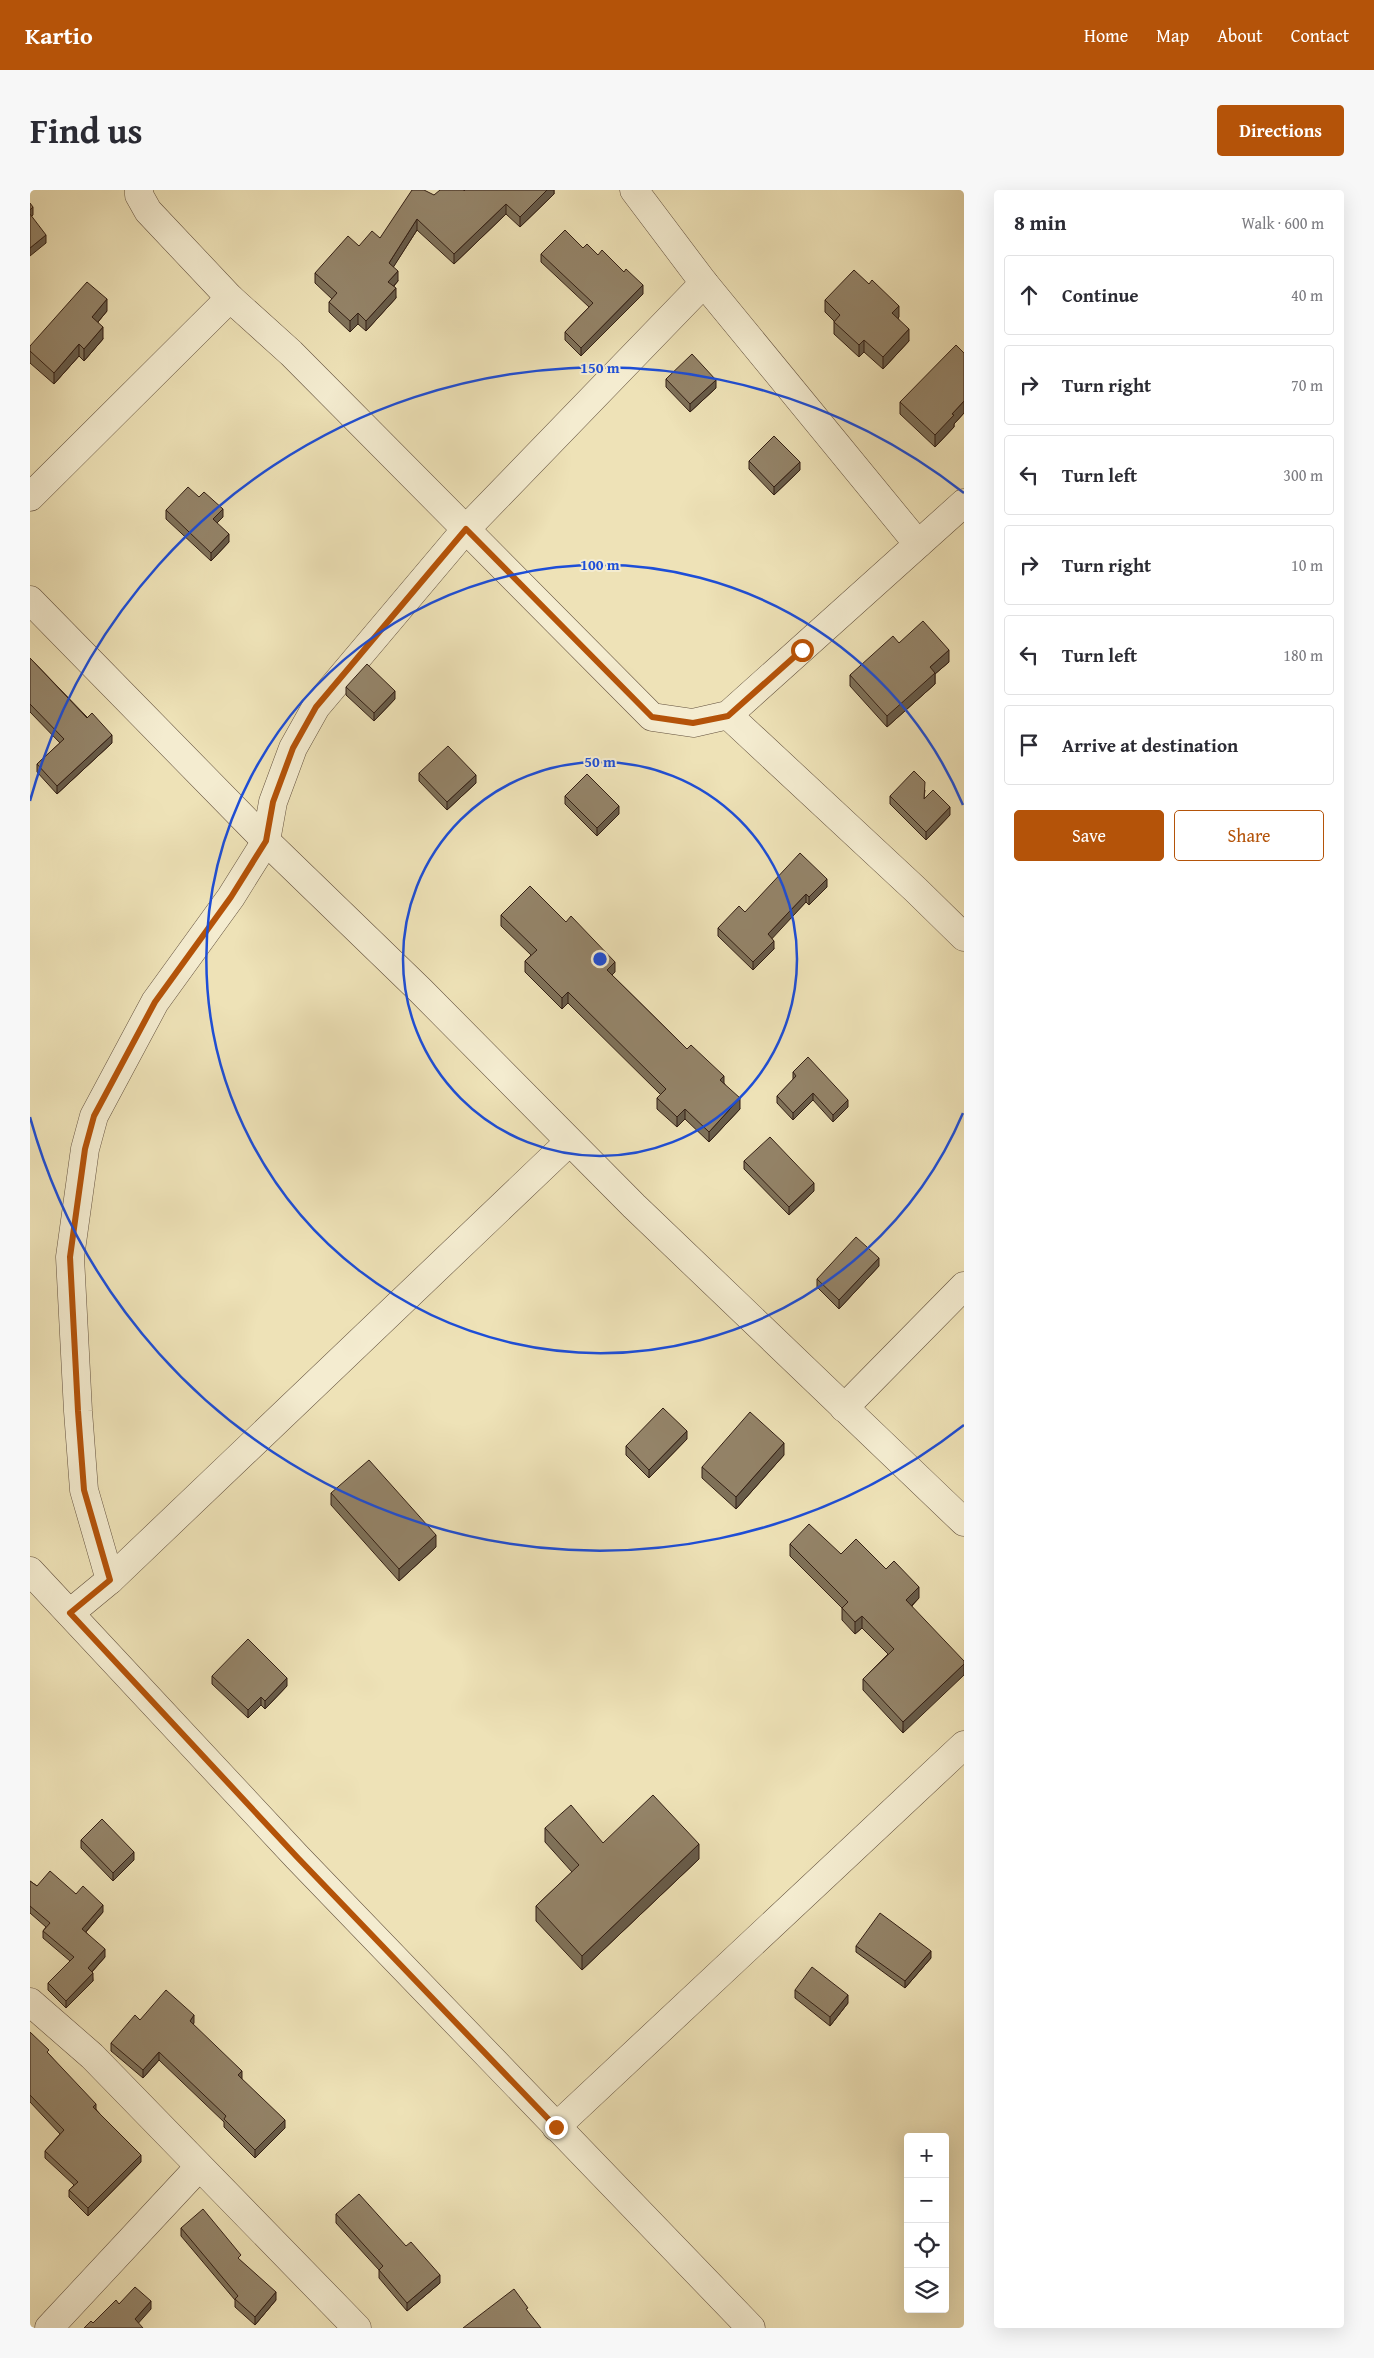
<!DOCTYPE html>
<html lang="en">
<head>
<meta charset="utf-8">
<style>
	body { margin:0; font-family:"Gentium Book Plus",serif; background:#f7f7f7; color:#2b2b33 }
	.controls { position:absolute; right:15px; bottom:15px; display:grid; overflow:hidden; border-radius:5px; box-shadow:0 5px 20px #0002 }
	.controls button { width:45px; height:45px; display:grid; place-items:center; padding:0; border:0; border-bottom:1px solid #e1e1e2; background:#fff; color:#2b2b33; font:25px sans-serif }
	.stop { position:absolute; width:15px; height:15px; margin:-11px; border:4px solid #b45309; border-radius:50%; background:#fff }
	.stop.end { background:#b45309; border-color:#fff; box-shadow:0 1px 5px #0008 }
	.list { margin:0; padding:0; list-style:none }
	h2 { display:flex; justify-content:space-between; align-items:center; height:65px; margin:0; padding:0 20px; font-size:21px }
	h2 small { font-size:16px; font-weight:400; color:#7c7c81 }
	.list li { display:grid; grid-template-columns:32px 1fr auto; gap:15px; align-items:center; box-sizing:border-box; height:80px; margin:0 10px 10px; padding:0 10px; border:1px solid #e1e1e2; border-radius:5px }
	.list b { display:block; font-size:19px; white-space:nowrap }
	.list em { font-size:16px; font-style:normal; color:#7c7c81 }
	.actions { display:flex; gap:10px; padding:15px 20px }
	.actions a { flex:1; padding:11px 0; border:1px solid #b45309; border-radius:5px; text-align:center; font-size:18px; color:#b45309 }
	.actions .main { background:#b45309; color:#fff }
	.icon { flex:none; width:28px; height:28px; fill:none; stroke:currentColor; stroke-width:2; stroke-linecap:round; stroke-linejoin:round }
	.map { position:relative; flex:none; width:934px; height:2138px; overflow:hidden; border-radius:5px }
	header { display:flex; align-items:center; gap:30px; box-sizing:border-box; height:70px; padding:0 25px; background:#b45309; color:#fff }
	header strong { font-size:24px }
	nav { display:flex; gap:28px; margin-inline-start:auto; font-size:18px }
	.intro { display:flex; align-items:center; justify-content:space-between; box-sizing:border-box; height:120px; padding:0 30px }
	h1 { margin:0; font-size:35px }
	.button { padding:12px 22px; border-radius:5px; background:#b45309; color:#fff; font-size:18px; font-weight:700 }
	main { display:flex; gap:30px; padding:0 30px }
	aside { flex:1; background:#fff; border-radius:5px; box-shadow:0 5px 20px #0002 }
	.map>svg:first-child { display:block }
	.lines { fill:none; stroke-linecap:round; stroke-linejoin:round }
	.street-casing { stroke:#62503d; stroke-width:29 }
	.street { stroke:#f4ecd0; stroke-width:28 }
	.wall { fill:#7f725a; stroke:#331f14 }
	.shaded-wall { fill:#685c4a; stroke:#331f14 }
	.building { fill:#948469; stroke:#331f14 }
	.route { stroke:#b45309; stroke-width:6 }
	.ring { fill:none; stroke:#1d4ed8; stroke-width:2.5 }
	.centre { fill:#1d4ed8; stroke:#f4ecd0; stroke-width:2.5 }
	.ring-label { font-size:15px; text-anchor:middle; font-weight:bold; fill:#1d4ed8; stroke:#f4ecd0; stroke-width:4; stroke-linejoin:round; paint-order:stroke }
</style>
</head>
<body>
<header>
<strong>Kartio</strong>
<nav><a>Home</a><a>Map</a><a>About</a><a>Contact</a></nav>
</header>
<div class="intro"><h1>Find us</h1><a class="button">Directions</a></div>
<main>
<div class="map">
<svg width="934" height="2138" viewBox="0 0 934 2138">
	<rect width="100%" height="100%" fill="#eee2b7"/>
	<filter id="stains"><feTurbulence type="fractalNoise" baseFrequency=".004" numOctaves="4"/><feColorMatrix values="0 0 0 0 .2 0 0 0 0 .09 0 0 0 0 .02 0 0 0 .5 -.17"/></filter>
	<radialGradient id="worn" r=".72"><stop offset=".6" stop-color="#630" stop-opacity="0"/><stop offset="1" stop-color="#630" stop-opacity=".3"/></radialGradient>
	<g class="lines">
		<defs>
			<g id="street">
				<path d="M109 0V5L118 21 200 108 261 163 622 527 663 533 698 525 934 313"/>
				<path d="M604 0 674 93 888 354"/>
				<path d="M0 307 200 108"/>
				<path d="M0 410 236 651 391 801 604 1016 934 1332"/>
				<path d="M698 525 886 700 934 747"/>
				<path d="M814 1218 934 1096"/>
				<path d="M0 1381 267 1667 721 2138"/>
				<path d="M80 1390 54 1300 48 1221 40 1067 55 959 64 926 125 812 201 707 236 651 243 612 263 558 286 517 436 339 674 93"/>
				<path d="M40 1423 80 1390 539 952"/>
				<path d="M0 1812 62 1866 327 2138"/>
				<path d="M526 1937 934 1555"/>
				<path d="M19 2138 169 1977"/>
			</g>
		</defs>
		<use href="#street" class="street-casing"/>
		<use href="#street" class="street"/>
	</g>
	<g class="wall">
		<path d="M524 0V4L490 37 476 24 424 74 387 40 363 77 368 91 364 96 366 108 336 141 328 134 320 142 299 122V112L302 109 285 93V83L329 56 350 48 404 5 434 1Z"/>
		<path d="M553 58 613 104 551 166 535 150V142L559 117 511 72V64Z"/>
		<path d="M795 110 869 127 868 128 879 151 853 179 834 162 829 167 804 144V131L795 122Z"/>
		<path d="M77 121 68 132 73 149 54 171 49 166 24 194 0 173V156Z"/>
		<path d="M934 163V223L924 234V237L905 257 870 224V212Z"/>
		<path d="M636 189 686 198 660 222 636 197Z"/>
		<path d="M719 271 770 280 744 305 719 279Z"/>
		<path d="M169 307 193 327 187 333 199 352 181 371 136 329V320Z"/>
		<path d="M869 453 919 472 905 484V494L857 537 820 496V485Z"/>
		<path d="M0 468 82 553 27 604 7 582V574L30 553 0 522Z"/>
		<path d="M316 497 365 509 344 531 316 505Z"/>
		<path d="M389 583 446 593 417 620 389 591Z"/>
		<path d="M895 600 894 608 920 625 896 650 860 614V606Z"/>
		<path d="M535 606 589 624 567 646 535 614Z"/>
		<path d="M797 697 779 715 776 712 741 748 744 759 723 780 688 746V738L715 722Z"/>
		<path d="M471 725 585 782 582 785 657 859 694 893 710 919 679 952 655 929 647 937 627 919V908L631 905 538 813 532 819 495 782V771L501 765 471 736Z"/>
		<path d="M763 882 818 917 803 932 783 910 763 930 747 913V906L763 890Z"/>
		<path d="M714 971 784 1001 759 1025 714 979Z"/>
		<path d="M849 1076 809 1119 787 1097V1089Z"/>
		<path d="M657 1249 619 1288 596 1265V1256Z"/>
		<path d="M754 1265 706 1319 672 1288V1277Z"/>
		<path d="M301 1303 406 1357 369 1391 301 1315Z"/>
		<path d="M760 1354 811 1364 856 1379 889 1408 882 1416 873 1543 833 1500V1489L858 1464 832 1438 825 1444 812 1430V1418L760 1366Z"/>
		<path d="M182 1486 257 1496 235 1519 231 1515 218 1528 182 1494Z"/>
		<path d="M515 1638 573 1653 669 1669 552 1780 506 1731V1716L542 1682 515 1652Z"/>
		<path d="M51 1650 104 1670 83 1691 51 1658Z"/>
		<path d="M0 1691 7 1696 46 1704 73 1722 56 1742 75 1767 62 1782 63 1791 36 1818 18 1800V1793L40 1771 13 1748V1741L16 1737 0 1723Z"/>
		<path d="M826 1756 901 1768 875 1798 826 1762Z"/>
		<path d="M765 1800 818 1813 800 1836 765 1808Z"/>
		<path d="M110 1830 164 1833 163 1834 255 1938 225 1968 194 1937V1932L129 1870 113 1888 81 1861V1853Z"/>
		<path d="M0 1842 111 1972 58 2026 39 2007V2000L44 1995 15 1968V1961L30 1944 0 1912Z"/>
		<path d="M306 2024 376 2056 410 2093 377 2121 349 2088V2080L306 2033Z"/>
		<path d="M151 2038 211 2071 246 2110 225 2135 205 2117V2110L151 2046Z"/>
	</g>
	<g class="shaded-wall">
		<path d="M517 0H524V4L490 37V27Z"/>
		<path d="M476 14V24L424 74V64Z"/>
		<path d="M3 17V25L0 28V20Z"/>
		<path d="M387 29V40L359 84V73Z"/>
		<path d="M16 45V53L0 66V58Z"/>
		<path d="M368 81V91L358 102V92Z"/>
		<path d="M613 95V104L551 166V158Z"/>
		<path d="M366 98V108L336 141V131Z"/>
		<path d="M77 109V121L62 139V127Z"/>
		<path d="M869 116V127L862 135V123Z"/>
		<path d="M328 123V134L320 142V131Z"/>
		<path d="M73 137V149L54 171V159Z"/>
		<path d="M879 139V151L853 179V167Z"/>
		<path d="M834 150V162L829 167V155Z"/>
		<path d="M49 154V166L24 194V183Z"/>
		<path d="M686 190V198L660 222V214Z"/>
		<path d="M934 211V223L924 234V237L905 257V245L922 224Z"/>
		<path d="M770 272V280L744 305V297Z"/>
		<path d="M193 319V327L183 337V329Z"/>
		<path d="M199 344V352L181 371V363Z"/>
		<path d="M919 460V472L905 484V494L857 537V526L900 477Z"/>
		<path d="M365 501V509L344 531V523Z"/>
		<path d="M82 545V553L27 604V596Z"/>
		<path d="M446 585V593L417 620V612Z"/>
		<path d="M589 616V624L567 646V638Z"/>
		<path d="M920 617V625L896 650V642Z"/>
		<path d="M797 689V697L779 715V707Z"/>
		<path d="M776 704V712L738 753V744Z"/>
		<path d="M744 751V759L723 780V772Z"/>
		<path d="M585 772V782L577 790V780Z"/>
		<path d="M538 802V813L532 819V808Z"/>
		<path d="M694 886V896L690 890Z"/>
		<path d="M783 903V910L763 930V923Z"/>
		<path d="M710 908V919L679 952V942Z"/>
		<path d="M818 910V917L803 932V925Z"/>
		<path d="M655 919V929L647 937V927Z"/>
		<path d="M784 993V1001L759 1025V1017Z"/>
		<path d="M849 1068V1076L809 1119V1110Z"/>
		<path d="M657 1241V1249L619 1288V1280Z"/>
		<path d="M754 1253V1265L706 1319V1307Z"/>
		<path d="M406 1345V1357L369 1391V1379Z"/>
		<path d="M889 1397V1408L876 1421V1410Z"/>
		<path d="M832 1426V1438L825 1444V1432Z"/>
		<path d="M934 1474V1485L873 1543V1532Z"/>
		<path d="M257 1488V1496L235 1519V1511Z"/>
		<path d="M231 1507V1515L218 1528V1520Z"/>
		<path d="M669 1654V1669L552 1780V1766Z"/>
		<path d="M104 1662V1670L83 1691V1683Z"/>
		<path d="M73 1715V1722L52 1746V1739Z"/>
		<path d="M75 1759V1767L58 1786V1778Z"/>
		<path d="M901 1761V1768L875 1798V1791Z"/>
		<path d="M63 1783V1791L36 1818V1811Z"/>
		<path d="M818 1805V1813L800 1836V1827Z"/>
		<path d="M164 1825V1833L160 1839V1831Z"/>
		<path d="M129 1862V1870L113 1888V1880Z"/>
		<path d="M212 1881V1889L208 1885Z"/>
		<path d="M66 1914V1921L63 1917Z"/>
		<path d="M255 1930V1938L225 1968V1960Z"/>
		<path d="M111 1965V1972L58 2026V2018Z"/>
		<path d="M410 2085V2093L377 2121V2113Z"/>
		<path d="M246 2102V2110L225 2135V2127Z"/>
		<path d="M121 2111V2119L105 2137V2129Z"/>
	</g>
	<g class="building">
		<path d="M382 0H394L404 5 410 0H434V1L435 0H517L490 27 476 14 424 64 387 29 359 73 368 81 358 92 366 98 336 131 328 123 320 131 299 112 307 103 285 83 318 46 329 56 342 41 350 48Z"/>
		<path d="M0 13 3 17 0 20Z"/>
		<path d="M0 24 16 45 0 58Z"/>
		<path d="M535 40 553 58 557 54 568 65 572 60 594 82 596 79 613 95 551 158 535 142 563 113 511 64Z"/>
		<path d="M824 80 839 94 842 90 869 116 862 123 879 139 853 167 834 150 829 155 804 132 810 125 795 110Z"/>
		<path d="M57 92 77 109 62 127 73 137 54 159 49 154 24 183 0 161V156Z"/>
		<path d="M926 155 934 163V211L922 224 924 225 905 245 870 212Z"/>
		<path d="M662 164 686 190 660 214 636 189Z"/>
		<path d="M744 246 770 272 744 297 719 271Z"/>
		<path d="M158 297 169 307 174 302 193 319 183 329 199 344 181 363 136 320Z"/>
		<path d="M893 431 919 460 900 477 905 483 857 526 820 485 863 446 869 453Z"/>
		<path d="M0 468 57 528 62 523 82 545 27 596 7 574 34 549 0 514Z"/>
		<path d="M337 474 365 501 344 523 316 497Z"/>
		<path d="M418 556 446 585 417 612 389 583Z"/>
		<path d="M884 581 895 592 894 609 903 600 920 617 896 642 860 606Z"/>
		<path d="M557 584 589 616 567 638 535 606Z"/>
		<path d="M770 663 797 689 779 707 776 704 738 744 744 751 723 772 688 738 709 716 715 722Z"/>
		<path d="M500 696 536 732 541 726 585 772 577 780 657 859 661 855 694 886 690 890 710 908 679 942 655 919 647 927 627 908 636 899 538 802 532 808 495 771 507 760 471 725Z"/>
		<path d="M778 867 818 910 803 925 783 903 763 923 747 906 766 886 763 882Z"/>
		<path d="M740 947 784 993 759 1017 714 971Z"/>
		<path d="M826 1047 849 1068 809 1110 787 1089Z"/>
		<path d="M633 1218 657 1241 619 1280 596 1256Z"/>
		<path d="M720 1222 754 1253 706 1307 672 1277Z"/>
		<path d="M339 1270 406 1345 369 1379 301 1303Z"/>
		<path d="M779 1334 811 1364 826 1349 856 1379 864 1371 889 1397 876 1410 934 1471V1474L873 1532 833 1489 864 1459 832 1426 825 1432 812 1418 818 1412 760 1354Z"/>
		<path d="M218 1449 257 1488 235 1511 231 1507 218 1520 182 1486Z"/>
		<path d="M623 1605 669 1654 552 1766 506 1716 549 1675 515 1638 541 1615 573 1653Z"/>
		<path d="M72 1629 104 1662 83 1683 51 1650Z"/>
		<path d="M20 1681 46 1704 53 1696 73 1715 52 1739 75 1759 58 1778 63 1783 36 1811 18 1793 44 1767 13 1741 20 1733 0 1716V1691L7 1696Z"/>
		<path d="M850 1723 901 1761 875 1791 826 1756Z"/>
		<path d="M782 1777 818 1805 800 1827 765 1800Z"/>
		<path d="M136 1800 164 1825 160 1831 212 1881 208 1885 255 1930 225 1960 194 1929 196 1926 129 1862 113 1880 81 1853 105 1825 110 1830Z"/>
		<path d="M0 1842 19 1860 17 1862 66 1914 63 1917 111 1965 58 2018 39 2000 48 1992 15 1961 34 1940 0 1905Z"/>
		<path d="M329 2004 376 2056 381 2052 410 2085 377 2113 349 2080 353 2076 306 2024Z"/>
		<path d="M173 2019 211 2065 208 2068 246 2102 225 2127 205 2109 208 2106 151 2038Z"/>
		<path d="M105 2097 121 2111 105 2129 113 2138H54L61 2131 63 2133 86 2110 89 2114Z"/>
		<path d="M484 2099 498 2118 496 2119 511 2138H433Z"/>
	</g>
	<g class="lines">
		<path class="route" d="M526 1937 267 1667 40 1423 80 1390 54 1300 48 1221 40 1067 55 959 64 926 125 812 201 707 236 651 243 612 263 558 286 517 436 339 622 527 663 533 698 526 772 460"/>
	</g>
	<g class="ring">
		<circle cx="570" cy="769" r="197"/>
		<path d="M933 923A394 394 0 1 1 933 615"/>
		<path d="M934 1235A591 591 0 0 1 0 927M0 611A591 591 0 0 1 934 303"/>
	</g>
	<circle cx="570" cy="769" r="8" class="centre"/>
	<g class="ring-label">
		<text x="570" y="183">150 m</text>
		<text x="570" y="380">100 m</text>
		<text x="570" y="577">50 m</text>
	</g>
	<rect width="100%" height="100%" filter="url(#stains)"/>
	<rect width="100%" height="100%" fill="url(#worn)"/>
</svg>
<div class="controls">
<button>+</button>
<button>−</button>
<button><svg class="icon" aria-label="locate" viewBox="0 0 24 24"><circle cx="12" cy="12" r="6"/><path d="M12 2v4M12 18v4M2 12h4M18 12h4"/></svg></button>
<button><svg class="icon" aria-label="layers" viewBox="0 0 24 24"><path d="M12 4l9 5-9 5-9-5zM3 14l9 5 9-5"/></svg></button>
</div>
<div class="stop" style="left:772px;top:460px"></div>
<div class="stop end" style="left:526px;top:1937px"></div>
</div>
<aside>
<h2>8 min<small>Walk · 600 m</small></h2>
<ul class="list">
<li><svg class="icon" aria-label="ahead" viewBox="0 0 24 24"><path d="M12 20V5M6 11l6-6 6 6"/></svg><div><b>Continue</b></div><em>40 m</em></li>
<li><svg class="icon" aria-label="right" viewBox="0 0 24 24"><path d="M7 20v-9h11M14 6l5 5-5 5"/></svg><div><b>Turn right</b></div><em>70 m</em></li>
<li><svg class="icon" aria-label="left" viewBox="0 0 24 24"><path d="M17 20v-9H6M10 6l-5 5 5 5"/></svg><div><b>Turn left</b></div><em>300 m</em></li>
<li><svg class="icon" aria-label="right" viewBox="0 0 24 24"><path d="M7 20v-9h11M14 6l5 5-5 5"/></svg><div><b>Turn right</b></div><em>10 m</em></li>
<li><svg class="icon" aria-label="left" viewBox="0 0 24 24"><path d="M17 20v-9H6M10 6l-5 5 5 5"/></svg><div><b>Turn left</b></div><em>180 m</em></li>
<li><svg class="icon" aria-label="arrive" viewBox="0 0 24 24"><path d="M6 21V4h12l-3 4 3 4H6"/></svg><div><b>Arrive at destination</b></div></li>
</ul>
<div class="actions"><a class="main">Save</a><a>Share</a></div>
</aside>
</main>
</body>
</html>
